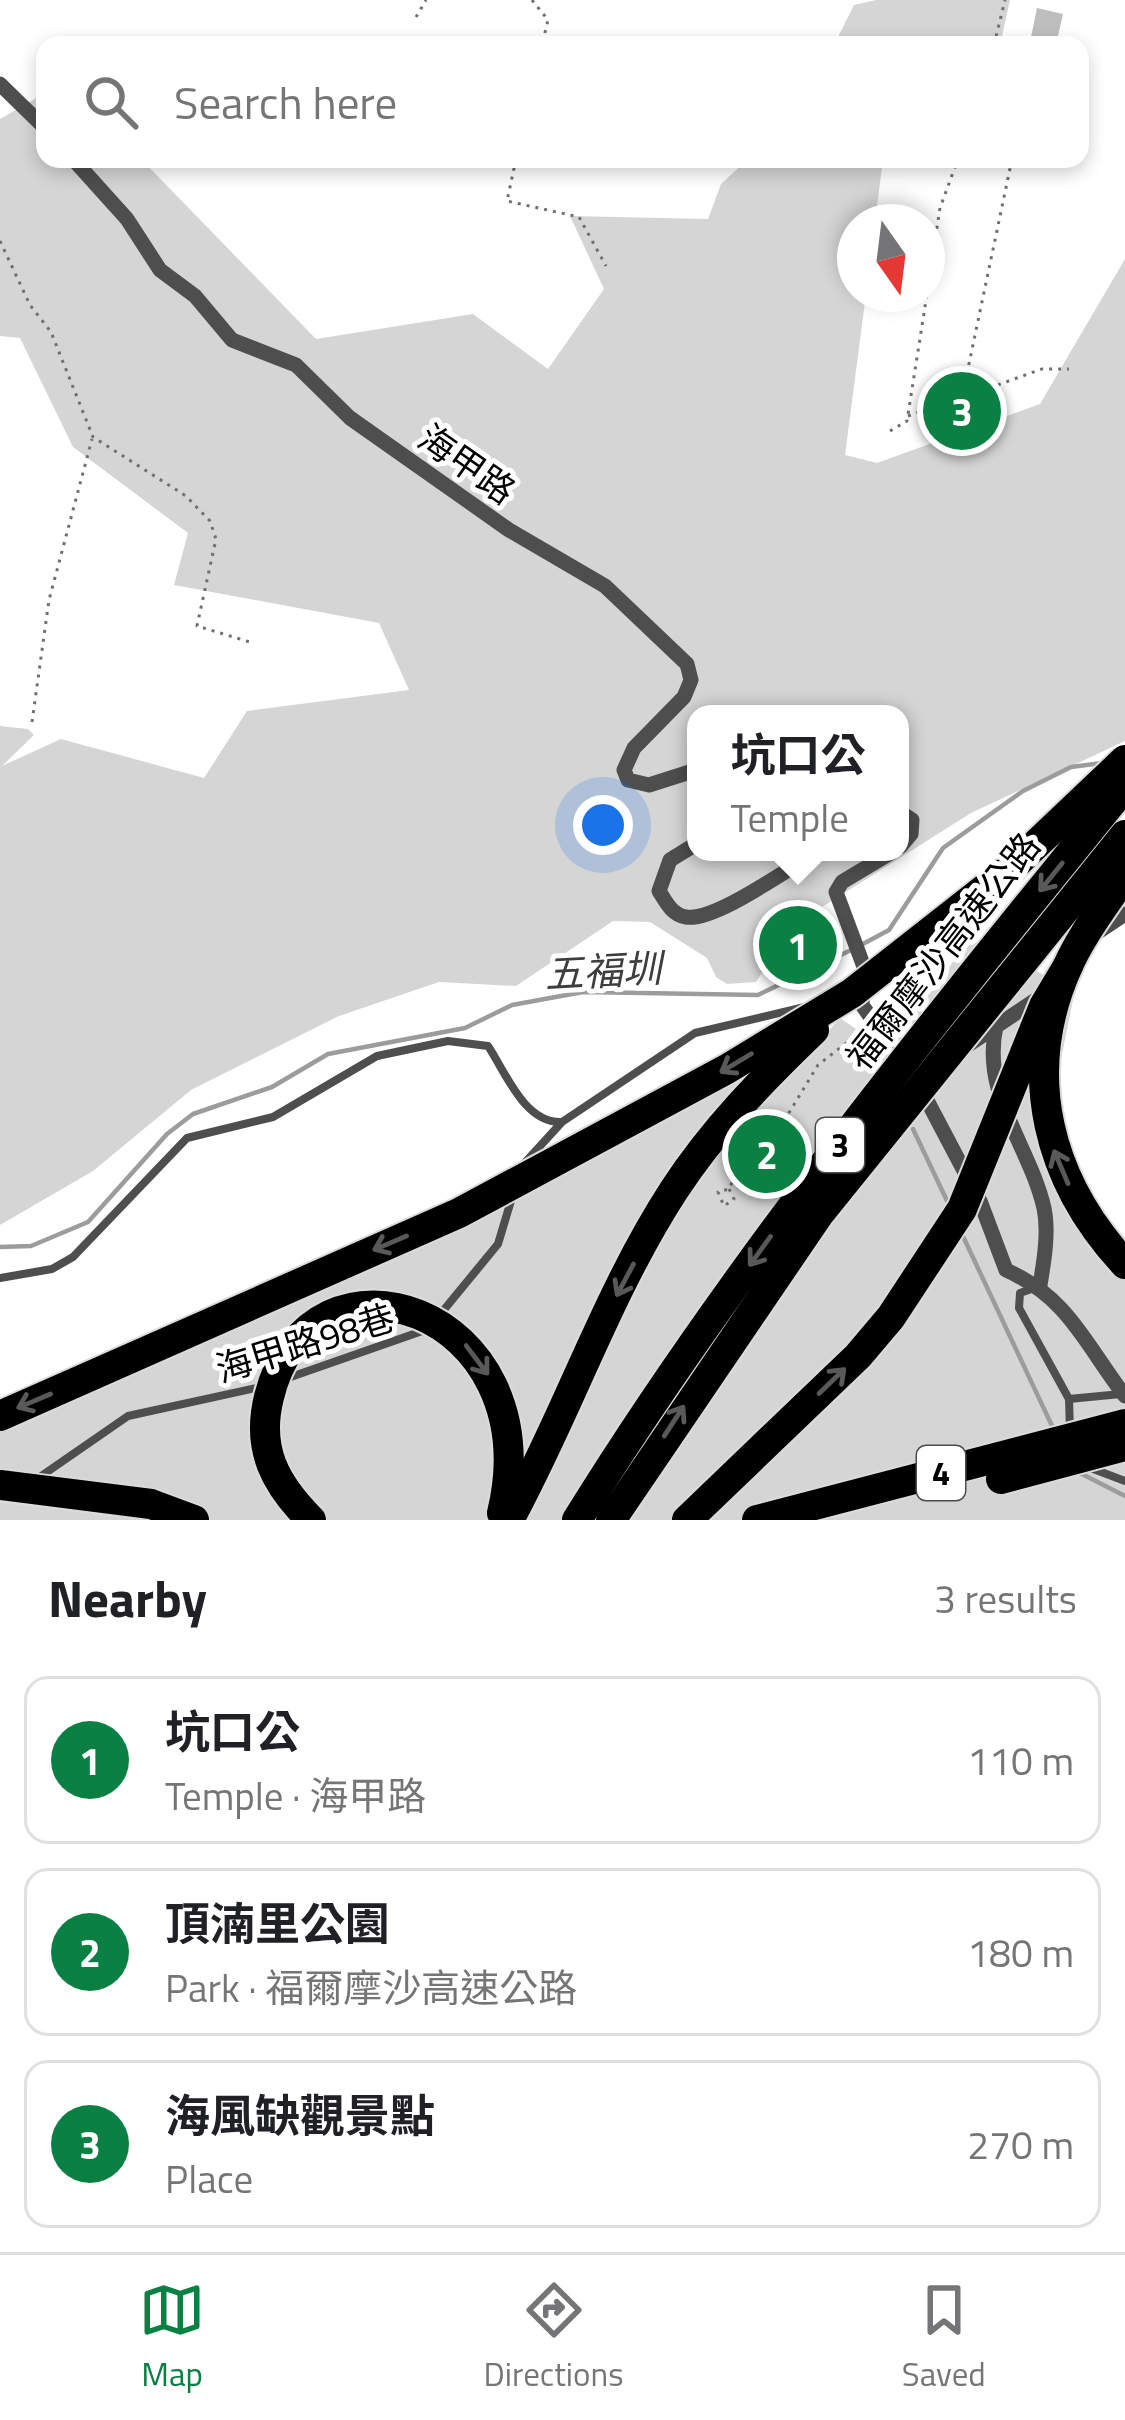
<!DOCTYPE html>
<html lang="en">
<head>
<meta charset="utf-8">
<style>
	body { margin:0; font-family:"Titillium Web","Noto Sans TC",sans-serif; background:#f6f6f6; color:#202124 }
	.compass { position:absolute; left:837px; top:204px; width:108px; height:108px; border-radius:50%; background:#fff; box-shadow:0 6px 18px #0003; rotate:166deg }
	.you { position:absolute; left:603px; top:825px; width:42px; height:42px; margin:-30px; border:9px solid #fff; border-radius:50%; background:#1a73e8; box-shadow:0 0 0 18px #1a73e833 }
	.badge { display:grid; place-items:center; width:78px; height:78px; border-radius:50%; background:#0b8043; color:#fff; font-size:39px; font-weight:700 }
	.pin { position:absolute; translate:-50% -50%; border:6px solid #fff; box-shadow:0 3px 12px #0006 }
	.popup { position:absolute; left:687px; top:705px; width:222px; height:156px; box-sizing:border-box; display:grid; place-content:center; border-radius:24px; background:#fff; filter:drop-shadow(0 3px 9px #0005); font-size:39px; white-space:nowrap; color:#757577 }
	.popup b { font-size:45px; color:#202124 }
	.popup::after { content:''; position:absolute; left:50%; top:100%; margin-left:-24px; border:24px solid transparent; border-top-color:#fff }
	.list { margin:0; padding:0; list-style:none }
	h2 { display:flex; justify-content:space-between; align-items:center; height:156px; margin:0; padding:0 48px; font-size:51px }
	h2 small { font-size:39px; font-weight:400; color:#757577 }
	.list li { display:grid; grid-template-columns:78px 1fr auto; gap:36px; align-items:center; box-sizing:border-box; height:168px; margin:0 24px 24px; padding:0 24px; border:3px solid #e0e0e0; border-radius:24px }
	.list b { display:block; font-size:45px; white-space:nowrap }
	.list p { margin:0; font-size:39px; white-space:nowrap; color:#757577 }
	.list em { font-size:39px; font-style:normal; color:#757577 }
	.icon { flex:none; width:66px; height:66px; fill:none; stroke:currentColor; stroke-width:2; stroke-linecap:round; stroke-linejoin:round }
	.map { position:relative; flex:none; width:1125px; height:1520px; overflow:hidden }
	.search { position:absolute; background:#fff; box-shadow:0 6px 18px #0003; left:36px; right:36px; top:36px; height:132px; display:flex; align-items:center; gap:30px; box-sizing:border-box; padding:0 42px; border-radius:24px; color:#757577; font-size:45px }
	.sheet { height:732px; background:#fff }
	nav { display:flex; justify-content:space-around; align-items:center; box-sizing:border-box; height:168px; border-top:3px solid #e0e0e0; background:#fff; font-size:33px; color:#757577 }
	nav a { display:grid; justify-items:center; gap:6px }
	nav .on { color:#0b8043 }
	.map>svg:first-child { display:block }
	.green { fill:#d5d5d5; fill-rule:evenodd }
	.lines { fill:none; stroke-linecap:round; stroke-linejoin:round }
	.stream { stroke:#9c9c9c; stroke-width:4.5 }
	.building { fill:#bebebe }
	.path { stroke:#707070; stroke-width:3; stroke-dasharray:3 6; stroke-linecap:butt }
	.lane { stroke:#4e4e4e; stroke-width:8 }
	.street { stroke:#4e4e4e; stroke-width:15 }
	.highway-bridge-casing { stroke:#dbdbdb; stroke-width:34; stroke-linecap:butt }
	.highway-bridge { stroke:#000; stroke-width:30 }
	.oneway { stroke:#595959 }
	.labels { text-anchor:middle; stroke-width:10; stroke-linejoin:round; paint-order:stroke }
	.shield { fill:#fff; stroke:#4c4c4c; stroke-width:3 }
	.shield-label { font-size:33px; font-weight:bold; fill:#000 }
	.street-label { font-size:36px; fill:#000; stroke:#fff }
	.water-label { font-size:39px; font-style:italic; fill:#3d3d3d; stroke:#fff }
</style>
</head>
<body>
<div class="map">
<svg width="1125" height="1520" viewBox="0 0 1125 1520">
	<rect width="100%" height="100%" fill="#fff"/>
	<g class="green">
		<path d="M876 0H1010L1000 45H834L854 5Z"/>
		<path d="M45 93V159H141L316 339 473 314 548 369 604 289 570 216 708 219 721 184 748 159H883L875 222H855V294H866L845 455 877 463 1040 404 1125 259V741L971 813 762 945 767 965 756 982 727 984 716 977 707 958 650 922 613 921 516 986 439 982 339 1016 191 1090 93 1171 0 1225V726L28 729 34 735 2 766 61 739 204 778 247 711 409 690 379 623 174 585 188 533 73 447 20 338 0 336V119ZM696 714H900V852H696Z"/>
		<path d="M970 939 1075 990 1056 1084 1071 1164 1125 1250V1520H0V1404L619 1124 788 1021 804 1058 840 1018 887 1050Z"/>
	</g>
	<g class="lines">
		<g class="stream">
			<path d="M861 945 889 930 943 848 1023 791 1071 767 1102 763"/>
			<path d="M913 1129 949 1205"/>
			<path d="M961 1232 1053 1428"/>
			<path d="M0 1247 31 1246 88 1222 167 1134 193 1114 272 1087 328 1054 465 1028 512 1005 583 992 758 995 851 950"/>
			<path d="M1080 1473 1125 1496"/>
		</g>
	</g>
	<g class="building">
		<path d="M1037 8 1063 14 1056 45 1030 42Z"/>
		<path d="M822 919 830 935 790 954 785 936Z"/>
	</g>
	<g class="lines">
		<g class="path">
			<path d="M532 0 548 20 542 45"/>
			<path d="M416 17 426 0"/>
			<path d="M994 45 1005 0"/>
			<path d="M516 159 507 201 579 217 606 266"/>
			<path d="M0 241 30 305 51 332 93 437 186 496 210 521 216 539 197 626 253 643"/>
			<path d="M927 291 940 208 958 159"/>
			<path d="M964 397 1042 369H1069"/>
			<path d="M908 416 962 397 1012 159"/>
			<path d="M890 431 907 421 927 294"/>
			<path d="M32 722 49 600 92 439"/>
			<circle cx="775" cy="1131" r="14"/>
			<path d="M784 1121 818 1065 863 1030"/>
			<path d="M729 1189 734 1199 724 1206 718 1192 729 1189 742 1160 765 1141"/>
		</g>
		<g class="lane">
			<path d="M520 1168 562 1122 695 1033 813 1005"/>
			<path d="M0 1278 52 1269 73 1257 187 1138 273 1117 377 1056 448 1041 488 1046C506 1073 524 1122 560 1122"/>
			<path d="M1034 1288 1020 1293 1019 1308 1069 1399 1070 1431"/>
			<path d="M438 1317 498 1244 513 1194"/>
			<path d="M285 1379 428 1329"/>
			<path d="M1069 1399 1121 1394"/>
			<path d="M1088 1467 1125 1481"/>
			<path d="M34 1481 128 1416 265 1386"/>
		</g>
		<g class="street">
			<path d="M0 84 45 128"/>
			<path d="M73 159 127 219 160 270 195 296 232 340 296 365 350 418 509 530 605 586 687 664 691 680 684 697 634 748 624 770 628 780 649 785 696 770"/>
			<path d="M900 812 912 820 911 834 900 847"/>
			<path d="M696 844 670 860 659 891C666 902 672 915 686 917 715 922 790 867 817 852"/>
			<path d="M892 852 842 882 836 892 864 967 862 1005 904 1064"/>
			<path d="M1098 932 1125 914"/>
			<path d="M996 1026C981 1095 1029 1144 1044 1208 1049 1232 1044 1261 1040 1285"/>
			<path d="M968 1045 1043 995"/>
			<path d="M921 1089 980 1201 1006 1270C1069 1298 1085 1344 1125 1396"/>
		</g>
		<defs>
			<g id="highway-bridge">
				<path d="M1125 874C1106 904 1081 935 1067 968 1020 1075 1048 1181 1125 1264"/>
				<path d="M0 1416 459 1213 727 1069 852 993 1010 869 1125 760"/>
				<path d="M1001 1479 1125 1446"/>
				<path d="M0 1485 151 1504 194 1520"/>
				<path d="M311 1520C275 1484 256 1449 269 1397 310 1228 551 1308 502 1513"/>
				<path d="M509 1520C568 1412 607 1293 674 1190 713 1130 763 1079 814 1030"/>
				<path d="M577 1520C738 1260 933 1023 1125 786"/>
				<path d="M611 1520 819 1214 1125 835"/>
				<path d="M687 1520 858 1356 891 1317 962 1209 1044 1006 1068 966"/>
				<path d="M757 1520 1125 1424"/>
			</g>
		</defs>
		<use href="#highway-bridge" class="highway-bridge-casing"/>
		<use href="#highway-bridge" class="highway-bridge"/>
	</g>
	<defs><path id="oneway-shaft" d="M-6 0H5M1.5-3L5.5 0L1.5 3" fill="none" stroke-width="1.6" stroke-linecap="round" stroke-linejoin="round" transform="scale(3)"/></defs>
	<g class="oneway">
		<use href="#oneway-shaft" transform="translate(1051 877) rotate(129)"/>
		<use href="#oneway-shaft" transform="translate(736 1063) rotate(149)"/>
		<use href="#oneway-shaft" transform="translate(1061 1167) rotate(-113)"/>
		<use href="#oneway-shaft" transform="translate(390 1243) rotate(157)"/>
		<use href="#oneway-shaft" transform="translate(760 1251) rotate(126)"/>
		<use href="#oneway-shaft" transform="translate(625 1280) rotate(118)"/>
		<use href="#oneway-shaft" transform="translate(477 1360) rotate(53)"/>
		<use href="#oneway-shaft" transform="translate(832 1381) rotate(-44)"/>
		<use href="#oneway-shaft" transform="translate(34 1401) rotate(157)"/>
		<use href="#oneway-shaft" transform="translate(674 1421) rotate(-57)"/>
	</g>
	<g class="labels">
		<g class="shield">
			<rect x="816" y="1118" width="48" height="54" rx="9"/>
			<rect x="917" y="1446" width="48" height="54" rx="9"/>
		</g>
		<g class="shield-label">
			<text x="840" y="1157">3</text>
			<text x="941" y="1485">4</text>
		</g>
		<g class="street-label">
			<text transform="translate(467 464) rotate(35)" y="13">海甲路</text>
			<text transform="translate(943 951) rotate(-52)" y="13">福爾摩沙高速公路</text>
			<text transform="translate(305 1343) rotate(-17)" y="13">海甲路98巷</text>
		</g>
		<g class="water-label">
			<text transform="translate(603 971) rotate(-3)" y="14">五福圳</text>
		</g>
	</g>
</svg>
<svg class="compass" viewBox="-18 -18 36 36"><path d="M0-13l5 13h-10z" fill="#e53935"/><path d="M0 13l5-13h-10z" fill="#757577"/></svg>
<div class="you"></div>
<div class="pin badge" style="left:798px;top:945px">1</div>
<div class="popup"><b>坑口公</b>Temple</div>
<div class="pin badge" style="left:767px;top:1154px">2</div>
<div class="pin badge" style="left:962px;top:411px">3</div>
<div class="search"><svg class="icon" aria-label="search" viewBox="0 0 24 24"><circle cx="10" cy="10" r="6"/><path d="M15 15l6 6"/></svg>Search here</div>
</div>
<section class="sheet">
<h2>Nearby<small>3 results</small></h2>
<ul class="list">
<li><span class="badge">1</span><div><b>坑口公</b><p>Temple · 海甲路</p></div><em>110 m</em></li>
<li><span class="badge">2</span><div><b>頂湳里公園</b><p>Park · 福爾摩沙高速公路</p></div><em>180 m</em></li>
<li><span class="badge">3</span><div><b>海風缺觀景點</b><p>Place</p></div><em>270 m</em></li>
</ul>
</section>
<nav>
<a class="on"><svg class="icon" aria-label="map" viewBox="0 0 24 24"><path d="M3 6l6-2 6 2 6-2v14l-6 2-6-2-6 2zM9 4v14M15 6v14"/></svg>Map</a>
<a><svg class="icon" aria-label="directions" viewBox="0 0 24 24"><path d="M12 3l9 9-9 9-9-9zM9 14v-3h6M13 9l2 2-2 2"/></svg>Directions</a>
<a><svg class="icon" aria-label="saved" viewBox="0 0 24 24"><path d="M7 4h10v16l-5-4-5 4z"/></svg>Saved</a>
</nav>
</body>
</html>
